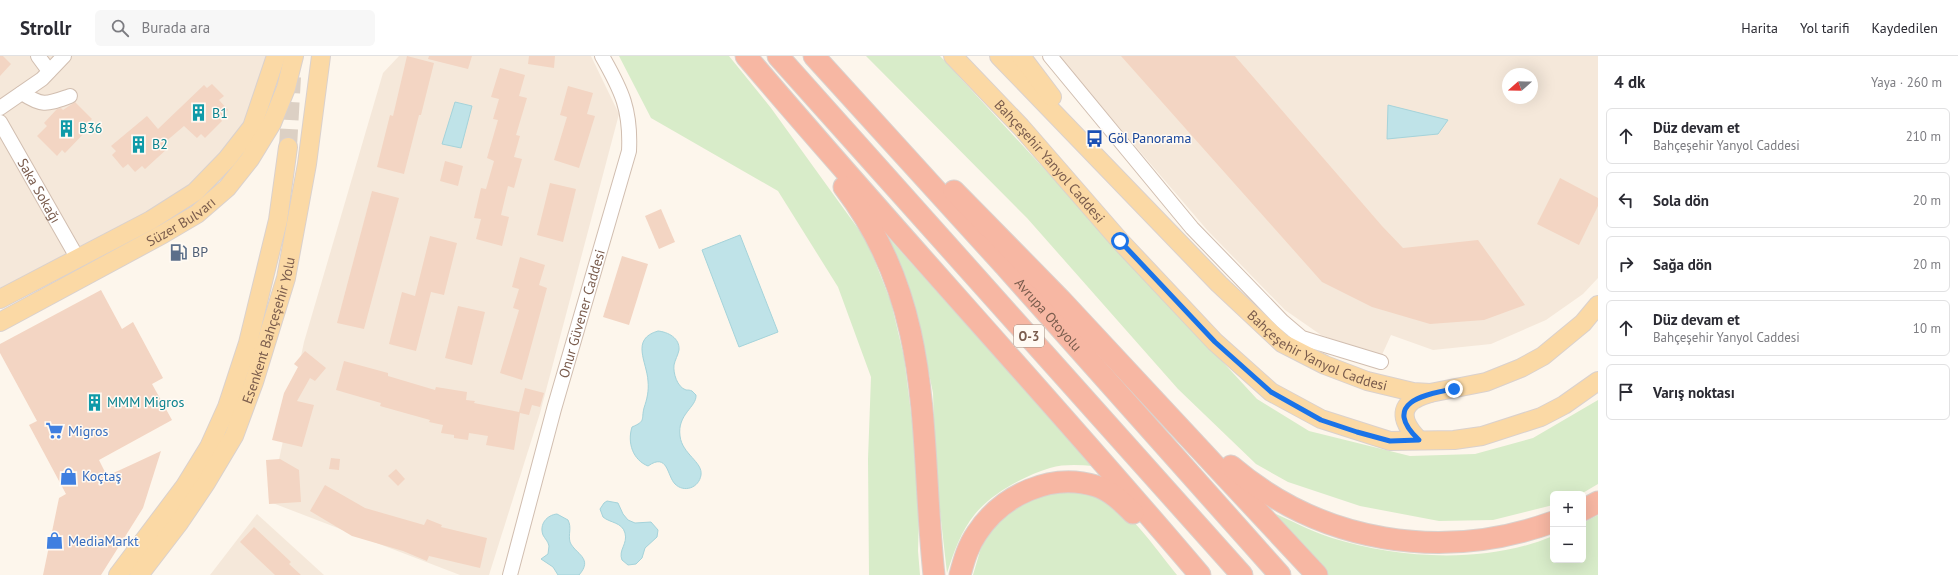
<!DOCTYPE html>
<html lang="tr">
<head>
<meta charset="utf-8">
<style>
	body { margin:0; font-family:"PT Sans",sans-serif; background:#f7f7f7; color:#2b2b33 }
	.controls { position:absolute; right:12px; bottom:12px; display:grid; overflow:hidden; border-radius:6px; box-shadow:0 4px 16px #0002 }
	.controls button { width:36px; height:36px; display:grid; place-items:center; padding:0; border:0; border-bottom:1px solid #e1e1e2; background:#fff; color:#2b2b33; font:20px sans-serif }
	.compass { position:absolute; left:1502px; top:12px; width:36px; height:36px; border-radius:50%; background:#fff; box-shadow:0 4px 16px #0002; rotate:250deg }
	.stop { position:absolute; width:12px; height:12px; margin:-9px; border:3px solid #1a73e8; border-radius:50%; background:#fff }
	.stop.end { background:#1a73e8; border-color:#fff; box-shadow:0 1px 4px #0008 }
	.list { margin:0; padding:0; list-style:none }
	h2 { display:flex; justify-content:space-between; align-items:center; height:52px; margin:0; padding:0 16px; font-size:17px }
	h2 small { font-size:13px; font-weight:400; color:#7c7c81 }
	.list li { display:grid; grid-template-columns:26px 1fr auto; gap:12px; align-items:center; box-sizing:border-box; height:56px; margin:0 8px 8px; padding:0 8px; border:1px solid #e1e1e2; border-radius:6px }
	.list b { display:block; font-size:15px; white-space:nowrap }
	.list p { margin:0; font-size:13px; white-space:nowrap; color:#7c7c81 }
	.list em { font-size:13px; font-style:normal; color:#7c7c81 }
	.icon { flex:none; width:22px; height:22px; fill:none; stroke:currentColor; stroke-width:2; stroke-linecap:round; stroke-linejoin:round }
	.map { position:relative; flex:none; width:1598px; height:519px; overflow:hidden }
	header { display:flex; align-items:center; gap:24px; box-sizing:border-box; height:56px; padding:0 20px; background:#fff; border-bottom:1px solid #e1e1e2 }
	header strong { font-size:19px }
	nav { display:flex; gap:22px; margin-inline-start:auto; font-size:14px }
	.search { width:280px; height:36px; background:#f7f7f7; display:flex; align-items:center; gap:10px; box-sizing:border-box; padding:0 14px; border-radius:6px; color:#7c7c81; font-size:15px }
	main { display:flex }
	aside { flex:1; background:#fff }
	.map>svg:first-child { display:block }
	.residential { fill:#f5e8da; fill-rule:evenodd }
	.green { fill:#d8ecc9 }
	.water { fill:#bfe3e8; stroke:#a5d3da }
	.building { fill:#f3d5c3 }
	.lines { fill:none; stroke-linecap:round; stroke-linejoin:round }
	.major-tunnel { stroke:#dcd0c4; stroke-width:18; stroke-dasharray:18 9; stroke-linecap:butt }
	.minor-casing { stroke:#d1beb0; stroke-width:16 }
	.major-casing { stroke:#dad1cd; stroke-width:20 }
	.highway-casing { stroke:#dad1cd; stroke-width:23 }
	.minor { stroke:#fff; stroke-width:14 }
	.major { stroke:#fbd9a5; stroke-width:18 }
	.highway { stroke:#f7b7a3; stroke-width:21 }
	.route { stroke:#1a73e8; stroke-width:5 }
	.labels { text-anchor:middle; stroke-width:3; stroke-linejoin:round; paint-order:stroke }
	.shield { fill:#fffaf3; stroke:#a28b7f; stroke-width:1 }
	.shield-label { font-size:13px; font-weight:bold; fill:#7a5c4d }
	.culture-label { font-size:14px; fill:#0d838f; stroke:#fffaf3; text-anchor:start }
	.transit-label { font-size:14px; fill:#164399; stroke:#fffaf3; text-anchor:start }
	.street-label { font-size:14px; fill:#7a5c4d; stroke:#fffaf3 }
	.service-label { font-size:14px; fill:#4e5e75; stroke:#fffaf3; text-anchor:start }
	.shop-label { font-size:14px; fill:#366cbe; stroke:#fffaf3; text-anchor:start }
</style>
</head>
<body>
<header>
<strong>Strollr</strong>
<div class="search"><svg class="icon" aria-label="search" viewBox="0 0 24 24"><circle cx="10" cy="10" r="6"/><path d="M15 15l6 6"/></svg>Burada ara</div>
<nav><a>Harita</a><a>Yol tarifi</a><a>Kaydedilen</a></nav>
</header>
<main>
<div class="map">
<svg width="1598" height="519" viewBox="0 0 1598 519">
	<rect width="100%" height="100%" fill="#fdf6ec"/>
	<g class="residential">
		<path d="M0 0H276L252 71 195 136 0 243Z"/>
		<path d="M399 0H591L619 58 540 357 489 519H460L270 446 304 286 383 17Z"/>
		<path d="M1058 0H1598V222L1583 238 1546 264 1491 288 1433 294 1391 279 1381 301 1321 279 1285 254 1208 175ZM1508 18H1532V42H1508Z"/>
		<path d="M257 458 324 519H210Z"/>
	</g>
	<g class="green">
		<path d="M619 0H729L771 52 867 185 891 246 904 301 920 429 918 495 920 519H869L868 403 871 321 838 231 778 135 651 62Z"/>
		<path d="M866 0H940L1257 343 1309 375 1410 400 1475 398 1533 382 1598 344V428L1581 438H1553V449L1493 464 1439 465 1360 450 1288 426 1256 408 1178 333 1027 162Z"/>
		<path d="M888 181 1093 410C1079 409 1064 408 1050 412 1024 420 992 437 975 458 961 475 954 496 947 517L936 420 933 337 920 274Z"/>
		<path d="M1058 434C1075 436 1094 436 1109 445 1133 459 1159 497 1177 519H973L985 478 1012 455 1038 440Z"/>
		<path d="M1267 454C1288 463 1310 475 1332 482 1399 503 1487 508 1553 480V504H1583V467L1598 459V519H1327Z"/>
	</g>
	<g class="water">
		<path d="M455 46 472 50 461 92 442 88Z"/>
		<path d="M1388 49 1448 64 1438 78 1387 83Z"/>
		<path d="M740 179 778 276 739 291 702 194Z"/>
		<path d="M658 275C668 276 680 282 679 294 678 299 675 304 674 309 673 317 677 331 686 334 688 334 690 334 692 335L696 339C697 351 677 358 680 380 682 398 703 406 701 419 699 432 684 437 675 428 667 420 668 396 648 410 633 404 627 387 632 371 646 365 641 364 644 352 647 343 649 335 648 325 647 306 630 283 658 275Z"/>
		<path d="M607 445 618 447 623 458 628 464 635 467 651 466 658 474 657 481 645 492 642 502 636 508 628 509 622 504C618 494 628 488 625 477 622 466 610 467 603 461L600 453 604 447Z"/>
		<path d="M557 458 568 464C572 472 568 478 570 486 575 498 594 502 579 519H558L553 511 541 503 548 498 549 490C548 485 545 483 543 479 539 468 547 459 557 458Z"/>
	</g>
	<g class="building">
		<path d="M0 0H3L11 8 0 20Z"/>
		<path d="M407 0 434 7 421 59H419L404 118 377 111 390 59 393 60Z"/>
		<path d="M429 0H472L468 13 428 3Z"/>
		<path d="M529 0H555L554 12 528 8Z"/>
		<path d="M1121 0H1235L1382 170 1403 192 1478 184 1525 249 1484 264 1430 268 1372 251 1322 226Z"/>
		<path d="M500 12 525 19 519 40 527 42 516 79 520 80 514 101 522 103 514 132 508 130 501 159 509 161 502 190 476 183 481 163 474 162 481 132 486 133 494 105 487 102 498 64 493 63 499 43 491 41Z"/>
		<path d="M212 28 224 40 219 44 228 54 220 62 222 65 205 82 201 78 197 82 184 70 164 87 168 92 145 113 142 110 135 116 128 108 123 112 112 99 116 95 111 90 147 60 158 73 204 29 207 32Z"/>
		<path d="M568 30 593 37 587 58 595 60 579 112 554 104 567 61 560 59Z"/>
		<path d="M75 46 92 63 85 70 88 73 65 97 62 94 57 100 37 80 47 70 44 67 57 53 61 52 63 54Z"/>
		<path d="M445 105 463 110 458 130 440 125Z"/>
		<path d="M1560 122 1598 142V150L1579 189 1537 168Z"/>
		<path d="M550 127 576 133 563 186 537 179Z"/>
		<path d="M372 135 399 142 364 273 337 267Z"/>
		<path d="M661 153 675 186 659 193 645 160Z"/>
		<path d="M430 180 457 187 444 239 431 236 416 295 389 288 402 236 415 240Z"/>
		<path d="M622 200 648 208 629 269 603 261Z"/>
		<path d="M520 201 545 209 539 229 547 232 522 324 500 317 519 254 513 252 519 233 512 231Z"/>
		<path d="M101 234 122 273 133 266 163 322 152 328 172 364 99 404 107 420 161 395 143 452 101 519H43L59 442 66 438 29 369 37 365 0 297V288Z"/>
		<path d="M458 250 485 256 472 309 445 302Z"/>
		<path d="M305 295 326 312 315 325 310 322 297 345 314 349 302 391 272 384 284 337 298 311 294 308Z"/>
		<path d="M344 305 388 317V320L435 334 436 331 467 336 466 344 475 345 474 347 519 356 525 332 544 337 540 351 532 349 529 359 520 357 514 394 486 389 488 380 469 377 468 384 454 382V379L441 377 443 369 429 366 430 364 380 350 381 347 336 334Z"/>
		<path d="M331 402 340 403 339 414 329 413Z"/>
		<path d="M280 403 299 414 301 446 269 448 266 404Z"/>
		<path d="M396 413 405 423 398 430 388 420Z"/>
		<path d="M325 429 365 452 424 469 427 463 442 469 441 471 487 482 480 512 429 500 427 505 403 495 352 480 310 455Z"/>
		<path d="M254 471 291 506 289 508 301 519H275L240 486Z"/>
	</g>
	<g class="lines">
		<path class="major-tunnel" d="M288 91 292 21"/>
		<defs>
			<g id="minor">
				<path d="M38 0 49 15"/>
				<path d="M1050 0 1192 172 1282 265 1302 282 1381 306"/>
				<path d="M22 37C43 51 47 48 70 40"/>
				<path d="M0 52 42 23 64 0"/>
				<path id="s1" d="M0 66 78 203"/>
				<path id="s2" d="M510 519 554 353 629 95C631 54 622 35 602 0"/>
			</g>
			<g id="major">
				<path id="s3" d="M953 0 1021 71 1120 185 1215 286 1271 336 1321 363 1390 385 1454 384 1482 380 1541 361 1564 349 1598 325"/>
				<path id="s4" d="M999 0 1219 228 1282 287 1325 309 1367 325 1413 336 1430 337 1486 326 1521 312 1543 300 1583 267 1598 249"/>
				<path d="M1021 0 1052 41"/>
				<path d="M0 243 151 164 195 136 227 103 252 71 276 0"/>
				<path id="s5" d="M0 266 163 178 197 158 227 132 250 103 272 67 286 32 294 0"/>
				<path d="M1419 384C1409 374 1396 357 1412 345 1417 341 1424 339 1430 337"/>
				<path d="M118 519 185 430 209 391 227 351 248 287 278 164 288 91"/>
				<path id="s6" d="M139 519 179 467 206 427 234 380 254 326 286 222 307 108 321 0"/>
			</g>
			<g id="highway">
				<path d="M746 0C894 175 1051 343 1200 519"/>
				<path d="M778 0 1242 519"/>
				<path id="s7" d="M814 0 1005 210 1280 519"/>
				<path d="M844 131C936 252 919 379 934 519"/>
				<path d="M954 135 1060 243 1317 519"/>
				<path d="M1231 410C1321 487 1442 506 1553 466"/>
				<path d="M1583 454 1598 446"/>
				<path d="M960 519C964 504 968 490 977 477 1002 439 1051 416 1096 430 1111 435 1122 446 1133 457"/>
			</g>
		</defs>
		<use href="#minor" class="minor-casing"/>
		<use href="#major" class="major-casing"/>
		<use href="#highway" class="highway-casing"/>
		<use href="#minor" class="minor"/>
		<use href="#major" class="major"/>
		<use href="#highway" class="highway"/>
	</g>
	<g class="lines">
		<path class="route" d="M1120 185 1215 286 1271 336 1321 364 1357 376 1390 385 1419 384C1381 348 1423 338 1454 333"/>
	</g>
	<defs>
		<symbol id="building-bare" viewBox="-9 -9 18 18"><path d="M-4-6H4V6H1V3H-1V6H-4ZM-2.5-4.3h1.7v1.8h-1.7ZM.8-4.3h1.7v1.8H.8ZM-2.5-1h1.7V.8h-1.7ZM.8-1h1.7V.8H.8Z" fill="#0f9aa8" stroke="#fffaf3" stroke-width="2.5" paint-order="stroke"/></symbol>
		<symbol id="bus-bare" viewBox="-9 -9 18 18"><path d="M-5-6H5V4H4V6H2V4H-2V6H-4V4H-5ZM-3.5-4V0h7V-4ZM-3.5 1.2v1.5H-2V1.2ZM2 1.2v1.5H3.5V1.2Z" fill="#1a4fb4" stroke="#fffaf3" stroke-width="2.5" paint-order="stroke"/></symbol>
		<symbol id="fuel-bare" viewBox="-9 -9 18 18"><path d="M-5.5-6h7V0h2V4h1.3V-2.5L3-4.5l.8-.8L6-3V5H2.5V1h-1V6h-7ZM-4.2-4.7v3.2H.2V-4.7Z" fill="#5c6f8a" stroke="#fffaf3" stroke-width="2.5" paint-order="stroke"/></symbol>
		<symbol id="supermarket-bare" viewBox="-9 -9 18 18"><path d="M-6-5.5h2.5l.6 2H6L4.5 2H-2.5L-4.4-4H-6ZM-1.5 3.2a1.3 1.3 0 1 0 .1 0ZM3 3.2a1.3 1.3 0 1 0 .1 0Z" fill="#3f7fe0" stroke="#fffaf3" stroke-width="2.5" paint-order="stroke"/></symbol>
		<symbol id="shop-bare" viewBox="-9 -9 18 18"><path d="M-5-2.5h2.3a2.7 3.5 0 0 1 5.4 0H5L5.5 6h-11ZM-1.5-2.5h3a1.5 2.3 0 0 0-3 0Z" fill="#3f7fe0" stroke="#fffaf3" stroke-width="2.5" paint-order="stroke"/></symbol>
	</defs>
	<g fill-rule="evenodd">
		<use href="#building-bare" x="186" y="44" width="25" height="25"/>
		<use href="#building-bare" x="54" y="60" width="25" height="25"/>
		<use href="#bus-bare" x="1082" y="70" width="25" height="25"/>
		<use href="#building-bare" x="126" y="76" width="25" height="25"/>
		<use href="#fuel-bare" x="166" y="184" width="25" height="25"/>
		<use href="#building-bare" x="82" y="334" width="25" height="25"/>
		<use href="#supermarket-bare" x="42" y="362" width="25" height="25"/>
		<use href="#shop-bare" x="56" y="408" width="25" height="25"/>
		<use href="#shop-bare" x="42" y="472" width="25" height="25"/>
	</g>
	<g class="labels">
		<rect class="shield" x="1014" y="269" width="30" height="22" rx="3"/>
		<g class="shield-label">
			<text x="1029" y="285">O-3</text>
		</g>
		<g class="culture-label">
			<text x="212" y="62">B1</text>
			<text x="79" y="77">B36</text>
			<text x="152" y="93">B2</text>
			<text x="107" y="351">MMM Migros</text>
		</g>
		<g class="transit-label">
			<text x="1108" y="87">Göl Panorama</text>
		</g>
		<g class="street-label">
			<text dy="5" stroke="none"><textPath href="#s3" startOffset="143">Bahçeşehir Yanyol Caddesi</textPath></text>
			<text dy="5" stroke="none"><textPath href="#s1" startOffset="79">Saka Sokağı</textPath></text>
			<text dy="5" stroke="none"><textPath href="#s5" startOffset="207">Süzer Bulvarı</textPath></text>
			<text dy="5" stroke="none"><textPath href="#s2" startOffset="271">Onur Güvener Caddesi</textPath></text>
			<text dy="5" stroke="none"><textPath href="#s7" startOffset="349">Avrupa Otoyolu</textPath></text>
			<text dy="5" stroke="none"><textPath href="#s6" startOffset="280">Esenkent Bahçeşehir Yolu</textPath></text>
			<text dy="5" stroke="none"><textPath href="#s4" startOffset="438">Bahçeşehir Yanyol Caddesi</textPath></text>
		</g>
		<g class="service-label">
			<text x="192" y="201">BP</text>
		</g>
		<g class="shop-label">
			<text x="68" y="380">Migros</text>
			<text x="82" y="425">Koçtaş</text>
			<text x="68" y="490">MediaMarkt</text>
		</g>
	</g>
</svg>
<div class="controls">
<button>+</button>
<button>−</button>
</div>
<svg class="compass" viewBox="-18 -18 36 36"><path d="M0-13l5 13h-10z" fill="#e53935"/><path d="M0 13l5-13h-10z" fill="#7c7c81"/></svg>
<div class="stop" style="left:1120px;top:185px"></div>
<div class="stop end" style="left:1454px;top:333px"></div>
</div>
<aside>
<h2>4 dk<small>Yaya · 260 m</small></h2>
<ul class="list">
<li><svg class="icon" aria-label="ahead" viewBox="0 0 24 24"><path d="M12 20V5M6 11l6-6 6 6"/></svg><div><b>Düz devam et</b><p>Bahçeşehir Yanyol Caddesi</p></div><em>210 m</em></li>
<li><svg class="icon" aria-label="left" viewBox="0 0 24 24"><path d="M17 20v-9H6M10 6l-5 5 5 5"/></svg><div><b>Sola dön</b></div><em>20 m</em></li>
<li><svg class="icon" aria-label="right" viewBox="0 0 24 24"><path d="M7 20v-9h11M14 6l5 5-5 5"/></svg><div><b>Sağa dön</b></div><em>20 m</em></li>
<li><svg class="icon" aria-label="ahead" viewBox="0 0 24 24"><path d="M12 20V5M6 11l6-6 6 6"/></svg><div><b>Düz devam et</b><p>Bahçeşehir Yanyol Caddesi</p></div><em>10 m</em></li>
<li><svg class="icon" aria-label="arrive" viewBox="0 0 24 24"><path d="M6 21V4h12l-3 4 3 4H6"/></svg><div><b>Varış noktası</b></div></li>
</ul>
</aside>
</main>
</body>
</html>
